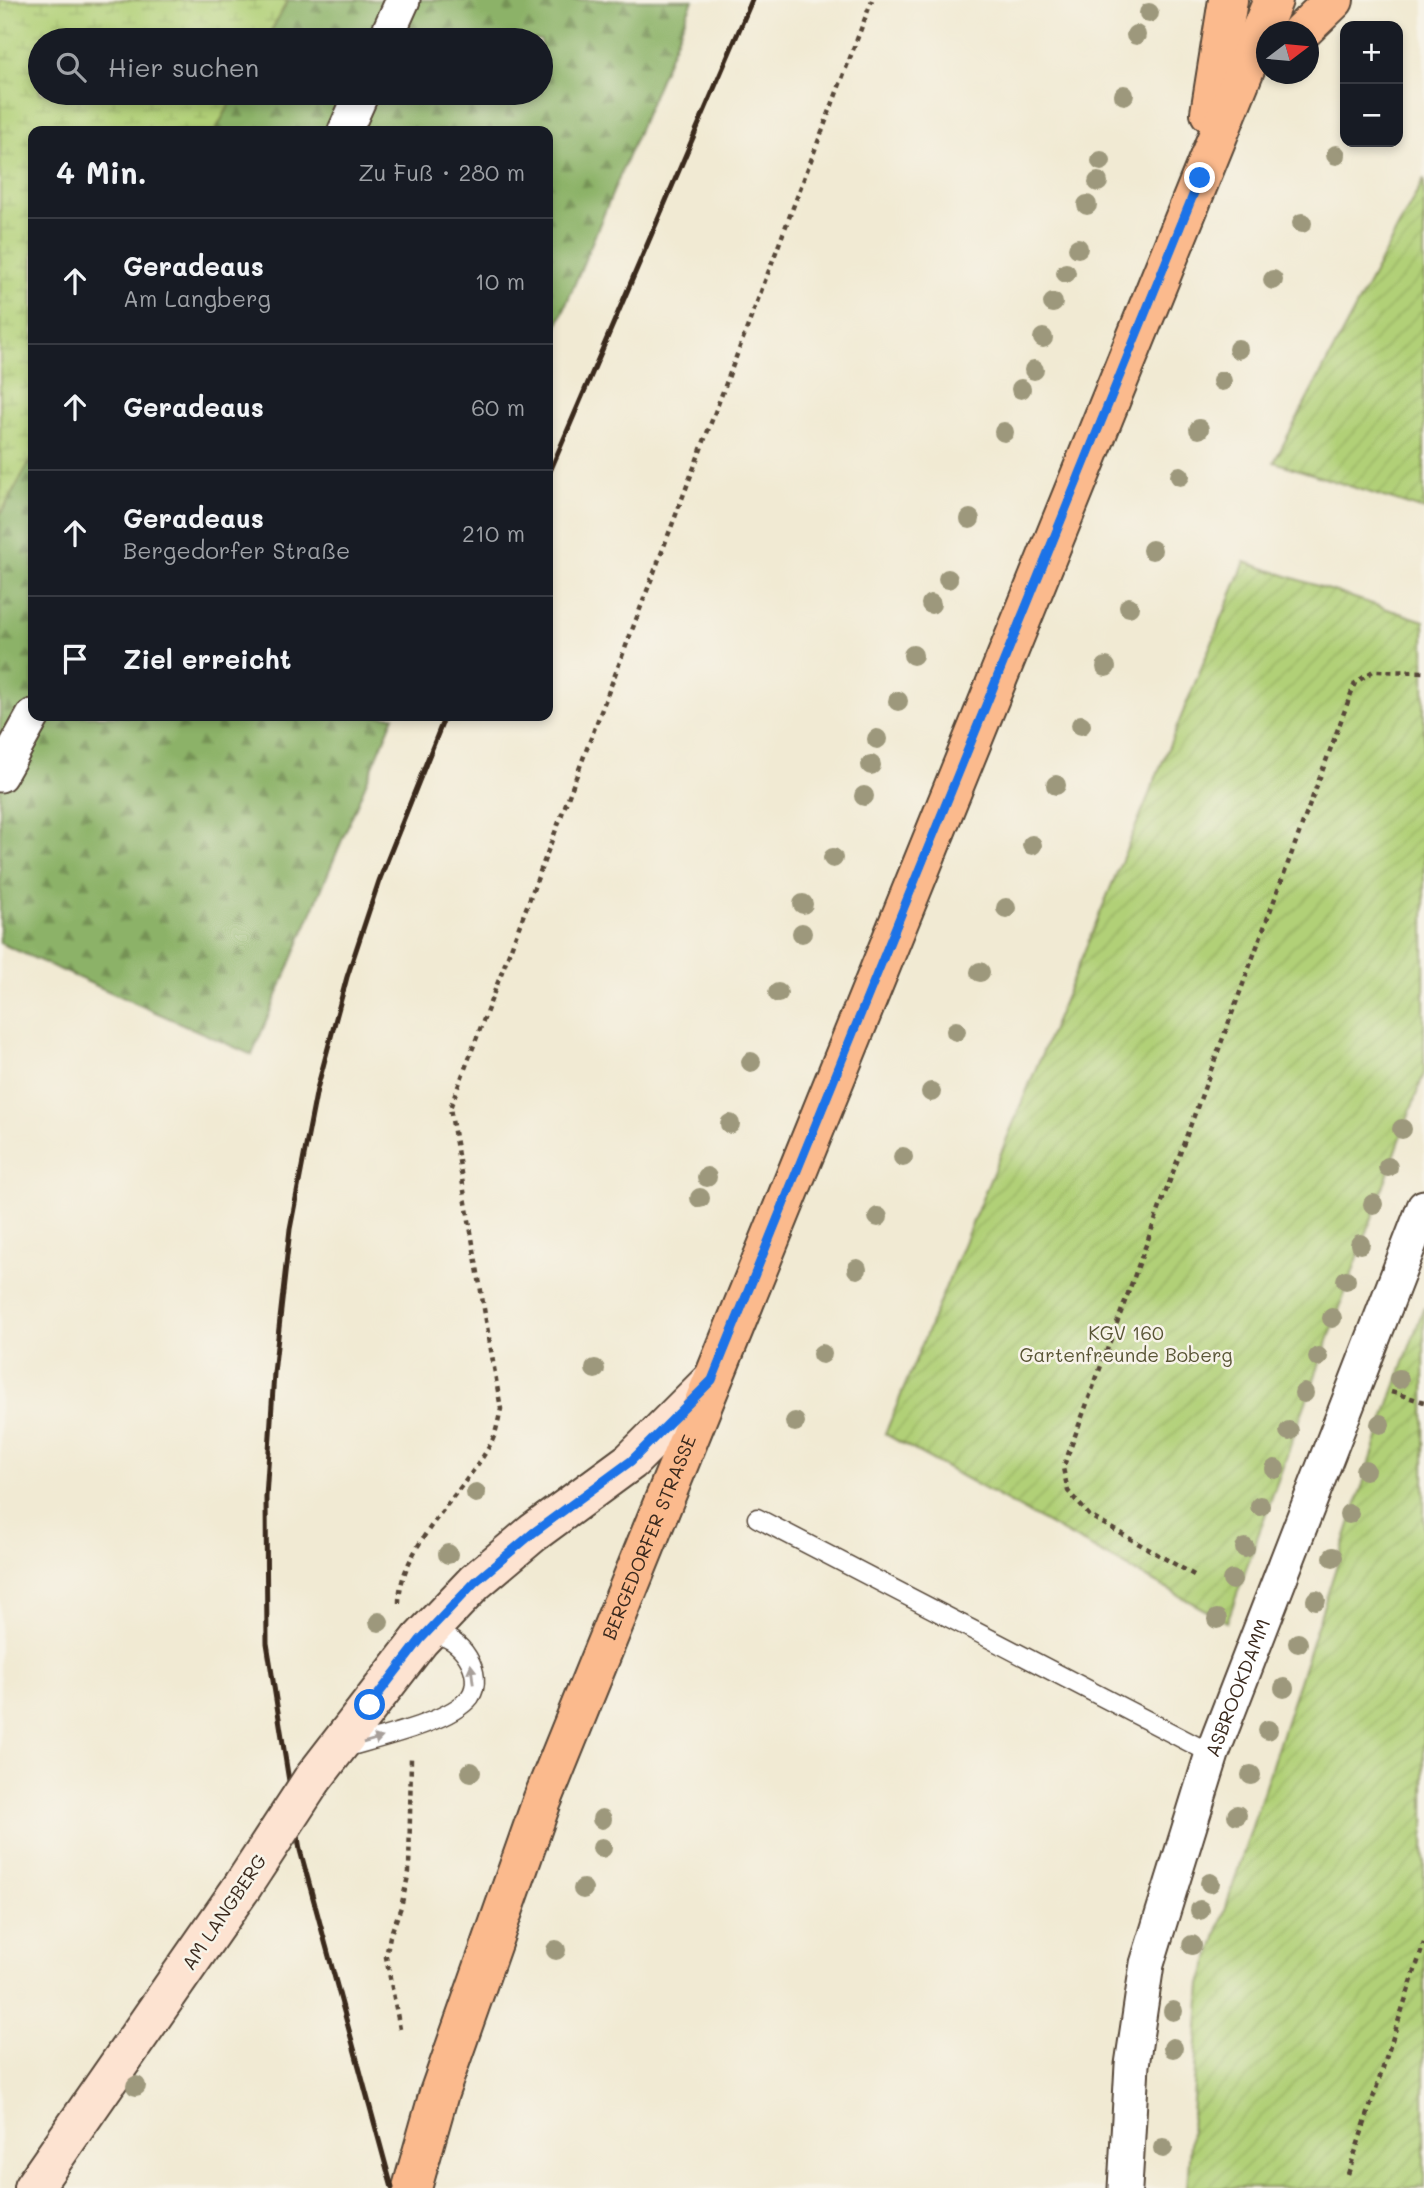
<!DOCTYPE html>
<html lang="de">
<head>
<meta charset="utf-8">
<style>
	body { margin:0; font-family:Mali,sans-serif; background:#20242c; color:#f1f3f6 }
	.controls { position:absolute; right:21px; top:21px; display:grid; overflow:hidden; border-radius:14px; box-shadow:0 4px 10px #0003 }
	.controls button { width:63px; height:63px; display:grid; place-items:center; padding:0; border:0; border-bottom:2px solid #363941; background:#171b24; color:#f1f3f6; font:35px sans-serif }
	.compass { position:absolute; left:1256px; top:21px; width:63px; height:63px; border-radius:50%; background:#171b24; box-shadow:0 4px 10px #0003; rotate:74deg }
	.stop { position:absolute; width:21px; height:21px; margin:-16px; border:5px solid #1a73e8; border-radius:50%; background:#fff }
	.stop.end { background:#1a73e8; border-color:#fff; box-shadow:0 2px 7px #0008 }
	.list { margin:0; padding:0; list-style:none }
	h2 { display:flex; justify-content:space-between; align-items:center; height:91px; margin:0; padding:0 28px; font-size:30px }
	h2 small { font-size:23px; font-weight:400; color:#9ea1a6 }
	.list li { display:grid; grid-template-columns:46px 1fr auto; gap:21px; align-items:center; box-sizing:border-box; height:126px; padding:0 28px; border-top:2px solid #363941 }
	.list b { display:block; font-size:26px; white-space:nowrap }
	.list p { margin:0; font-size:23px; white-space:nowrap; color:#9ea1a6 }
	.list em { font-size:23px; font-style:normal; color:#9ea1a6 }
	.icon { flex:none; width:38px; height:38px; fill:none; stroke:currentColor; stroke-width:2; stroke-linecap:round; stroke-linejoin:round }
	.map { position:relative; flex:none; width:1424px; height:2188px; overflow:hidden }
	.search { position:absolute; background:#171b24; box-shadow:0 4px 10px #0003; left:28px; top:28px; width:525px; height:77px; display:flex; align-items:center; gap:18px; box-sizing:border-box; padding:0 24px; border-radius:38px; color:#9ea1a6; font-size:26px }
	.panel { position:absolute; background:#171b24; box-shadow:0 4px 10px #0003; left:28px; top:126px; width:525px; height:595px; border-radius:14px }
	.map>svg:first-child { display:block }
	.forest { fill:url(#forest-firs); stroke:#646e43; stroke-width:2 }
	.wetland { fill:url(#wetland-marsh); stroke:#767d4a; stroke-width:2 }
	.garden { fill:url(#garden-furrows); stroke:#767d4a; stroke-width:2 }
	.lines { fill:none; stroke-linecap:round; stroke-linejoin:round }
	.lane-casing { stroke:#564739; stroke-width:21 }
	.street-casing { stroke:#564739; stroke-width:37 }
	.secondary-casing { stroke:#564739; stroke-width:42 }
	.primary-casing { stroke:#564739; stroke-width:42 }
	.path { stroke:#564739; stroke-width:4.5; stroke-dasharray:5 5; stroke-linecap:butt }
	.lane { stroke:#fff; stroke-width:18 }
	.street { stroke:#fff; stroke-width:33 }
	.secondary { stroke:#fde3d1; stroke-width:38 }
	.primary { stroke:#fbba8d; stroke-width:38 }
	.rail { stroke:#3b2a1e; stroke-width:5 }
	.secondary-bridge-casing { stroke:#564739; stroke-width:42; stroke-linecap:butt }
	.secondary-bridge { stroke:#fde3d1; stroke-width:38 }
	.tree { fill:#9d987c }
	.oneway { fill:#a79f9a }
	.route { stroke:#1a73e8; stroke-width:9 }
	.labels { text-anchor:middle; stroke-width:5; stroke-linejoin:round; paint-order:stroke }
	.park-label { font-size:19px; fill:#585434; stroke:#f7f3e8 }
	.street-label { font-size:19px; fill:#3b2a1e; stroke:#f7f3e8 }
</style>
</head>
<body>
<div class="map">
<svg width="1424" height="2188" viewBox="0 0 1424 2188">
	<defs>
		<pattern id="forest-firs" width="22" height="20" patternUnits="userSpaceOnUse" patternTransform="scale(1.75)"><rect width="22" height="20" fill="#8cb268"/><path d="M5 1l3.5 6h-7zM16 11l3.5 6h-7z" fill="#749155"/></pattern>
		<pattern id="wetland-marsh" width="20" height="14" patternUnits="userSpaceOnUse" patternTransform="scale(1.75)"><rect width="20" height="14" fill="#b1d077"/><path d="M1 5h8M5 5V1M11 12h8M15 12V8" fill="none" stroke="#99b366"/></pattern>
		<pattern id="garden-furrows" width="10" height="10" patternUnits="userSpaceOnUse" patternTransform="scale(1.75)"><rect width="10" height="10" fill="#b1d077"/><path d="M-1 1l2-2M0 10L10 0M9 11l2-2" fill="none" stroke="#99b366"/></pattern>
	</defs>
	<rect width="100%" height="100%" fill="#f7f3e8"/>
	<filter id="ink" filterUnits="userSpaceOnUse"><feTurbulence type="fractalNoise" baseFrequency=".0143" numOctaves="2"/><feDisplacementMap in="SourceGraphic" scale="14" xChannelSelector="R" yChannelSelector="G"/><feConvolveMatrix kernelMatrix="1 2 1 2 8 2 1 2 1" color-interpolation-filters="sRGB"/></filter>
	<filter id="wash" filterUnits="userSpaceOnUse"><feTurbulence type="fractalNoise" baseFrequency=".00686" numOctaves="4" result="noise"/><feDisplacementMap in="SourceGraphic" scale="28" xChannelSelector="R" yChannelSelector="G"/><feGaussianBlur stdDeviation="1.57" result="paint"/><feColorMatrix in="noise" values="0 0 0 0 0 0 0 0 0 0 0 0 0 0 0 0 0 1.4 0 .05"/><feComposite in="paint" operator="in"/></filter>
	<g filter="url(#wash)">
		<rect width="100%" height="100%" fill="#f1ead3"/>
		<g class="forest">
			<path d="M288 0H693L548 348V131H215L236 93H541V40H266Z"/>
			<path d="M33 456V716H394L252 1055 0 943V515Z"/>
		</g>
		<path class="wetland" d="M0 0H288L266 40H40V93H236L215 131H33V456L0 515Z"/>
		<g class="garden">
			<path d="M1424 179V510L1274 462Z"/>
			<path d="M1245 562 1424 621V1073L1227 1622 885 1434Z"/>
			<path d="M1424 1307V2188H1187L1201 1984 1389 1404Z"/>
		</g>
	</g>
	<g filter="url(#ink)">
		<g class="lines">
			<defs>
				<g id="lane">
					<path d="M757 1518 1212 1754"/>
					<path d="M344 1748C374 1739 451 1722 470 1697 486 1674 460 1635 434 1635 431 1635 427 1637 424 1638"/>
				</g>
				<g id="street">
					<path d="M385 40 403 0"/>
					<path d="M345 131 362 93"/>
					<path d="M0 775 33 716"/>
					<path id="s1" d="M1125 2188 1132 2065 1147 1964 1212 1754 1424 1207"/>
				</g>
				<g id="secondary">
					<path d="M312 1780 420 1640 475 1582 533 1533 631 1461 712 1380"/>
					<path d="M33 2188 242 1887"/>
				</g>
				<g id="primary">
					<path d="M1301 32 1334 0"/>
					<path d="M1210 113 1228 0"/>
					<path id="s2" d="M412 2188 439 2093 542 1801 1273 0"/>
				</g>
			</defs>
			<use href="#lane" class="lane-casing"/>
			<use href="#street" class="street-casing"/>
			<use href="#secondary" class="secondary-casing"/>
			<use href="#primary" class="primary-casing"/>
			<g class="path">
				<path d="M1391 1392 1424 1402"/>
				<path d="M1194 1575 1090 1516 1068 1491 1063 1468 1355 683 1373 671 1424 672"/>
				<path d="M399 1603C399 1548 464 1492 490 1445 496 1435 498 1421 501 1409L450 1108 872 0"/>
				<path d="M400 2029 386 1957 390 1936 401 1907 409 1872 411 1758"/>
				<path d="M1348 2174 1424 1943"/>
			</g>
			<use href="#lane" class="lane"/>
			<use href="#street" class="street"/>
			<use href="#secondary" class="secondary"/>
			<use href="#primary" class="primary"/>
			<g class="rail">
				<path d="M548 476 752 0"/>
				<path d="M392 2188 300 1850 267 1643 266 1497 274 1373 290 1229 317 1089 347 977 379 881 445 716"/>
			</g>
			<defs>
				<path id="secondary-bridge" d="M242 1887 312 1780"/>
			</defs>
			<use href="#secondary-bridge" class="secondary-bridge-casing"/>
			<use href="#secondary-bridge" class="secondary-bridge"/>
		</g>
		<g class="tree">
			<circle cx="1149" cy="13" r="10"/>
			<circle cx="1136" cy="35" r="10"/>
			<circle cx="1124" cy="95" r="10"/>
			<circle cx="1336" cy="155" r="10"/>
			<circle cx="1101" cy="161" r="10"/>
			<circle cx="1098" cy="182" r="10"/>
			<circle cx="1087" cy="205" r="10"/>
			<circle cx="1302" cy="223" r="10"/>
			<circle cx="1078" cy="248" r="10"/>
			<circle cx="1066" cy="273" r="10"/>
			<circle cx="1273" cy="280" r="10"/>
			<circle cx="1053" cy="303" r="10"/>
			<circle cx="1043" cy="338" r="10"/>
			<circle cx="1238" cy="349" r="10"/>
			<circle cx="1034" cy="370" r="10"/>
			<circle cx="1222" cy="381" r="10"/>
			<circle cx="1021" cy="389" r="10"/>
			<circle cx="1199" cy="429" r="10"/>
			<circle cx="1004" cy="432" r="10"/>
			<circle cx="1180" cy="476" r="10"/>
			<circle cx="970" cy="519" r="10"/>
			<circle cx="1152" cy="550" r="10"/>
			<circle cx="948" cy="579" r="10"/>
			<circle cx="931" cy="604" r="10"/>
			<circle cx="1129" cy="607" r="10"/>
			<circle cx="913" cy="655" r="10"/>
			<circle cx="1106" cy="667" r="10"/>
			<circle cx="898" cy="701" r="10"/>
			<circle cx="1081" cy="725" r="10"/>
			<circle cx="877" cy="739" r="10"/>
			<circle cx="871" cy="765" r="10"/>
			<circle cx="1056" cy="785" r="10"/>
			<circle cx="864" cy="796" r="10"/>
			<circle cx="1032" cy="845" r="10"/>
			<circle cx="833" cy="858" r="10"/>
			<circle cx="803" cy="904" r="10"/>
			<circle cx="1006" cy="908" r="10"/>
			<circle cx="802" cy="933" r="10"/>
			<circle cx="980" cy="972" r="10"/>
			<circle cx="778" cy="993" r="10"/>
			<circle cx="956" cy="1031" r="10"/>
			<circle cx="751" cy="1062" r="10"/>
			<circle cx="931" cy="1092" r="10"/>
			<circle cx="730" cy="1124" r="10"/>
			<circle cx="1402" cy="1129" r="10"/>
			<circle cx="903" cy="1157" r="10"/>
			<circle cx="1388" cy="1167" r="10"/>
			<circle cx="707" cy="1177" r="10"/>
			<circle cx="700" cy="1198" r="10"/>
			<circle cx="1373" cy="1204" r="10"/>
			<circle cx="878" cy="1217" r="10"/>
			<circle cx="1360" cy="1244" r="10"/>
			<circle cx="857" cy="1269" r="10"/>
			<circle cx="1346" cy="1280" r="10"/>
			<circle cx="1332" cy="1318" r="10"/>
			<circle cx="822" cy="1354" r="10"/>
			<circle cx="1318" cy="1357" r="10"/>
			<circle cx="595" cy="1369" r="10"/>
			<circle cx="1399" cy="1379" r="10"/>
			<circle cx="1304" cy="1393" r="10"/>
			<circle cx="795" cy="1422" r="10"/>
			<circle cx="1380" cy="1424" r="10"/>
			<circle cx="1289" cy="1431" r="10"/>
			<circle cx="1275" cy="1469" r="10"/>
			<circle cx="1365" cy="1470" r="10"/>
			<circle cx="476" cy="1493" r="10"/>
			<circle cx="1260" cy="1506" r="10"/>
			<circle cx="1349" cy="1514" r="10"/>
			<circle cx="1245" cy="1548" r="10"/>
			<circle cx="448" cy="1554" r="10"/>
			<circle cx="1333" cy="1557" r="10"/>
			<circle cx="1232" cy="1580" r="10"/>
			<circle cx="1316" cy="1600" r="10"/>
			<circle cx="1217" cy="1619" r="10"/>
			<circle cx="379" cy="1622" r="10"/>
			<circle cx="1298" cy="1643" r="10"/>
			<circle cx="1284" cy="1688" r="10"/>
			<circle cx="1268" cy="1730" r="10"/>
			<circle cx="471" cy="1772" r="10"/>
			<circle cx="1251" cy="1775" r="10"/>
			<circle cx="1237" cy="1815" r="10"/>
			<circle cx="602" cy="1819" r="10"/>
			<circle cx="602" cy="1848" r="10"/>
			<circle cx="1210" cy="1883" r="10"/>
			<circle cx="583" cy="1889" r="10"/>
			<circle cx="1200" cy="1910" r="10"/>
			<circle cx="1192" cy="1945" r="10"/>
			<circle cx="556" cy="1950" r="10"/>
			<circle cx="1173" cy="2011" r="10"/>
			<circle cx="1173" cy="2048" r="10"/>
			<circle cx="136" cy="2086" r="10"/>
			<circle cx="1163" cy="2148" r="10"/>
		</g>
		<defs><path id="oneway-solid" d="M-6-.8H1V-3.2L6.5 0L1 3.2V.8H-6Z" transform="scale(1.75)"/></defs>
		<g class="oneway">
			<use href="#oneway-solid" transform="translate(472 1674) rotate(-97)"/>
			<use href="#oneway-solid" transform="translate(373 1740) rotate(-16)"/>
		</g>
	</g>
	<g class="lines" filter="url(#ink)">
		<path class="route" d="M370 1705 420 1640 475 1582 533 1533 631 1461 712 1380 1200 178"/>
	</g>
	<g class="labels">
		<g class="park-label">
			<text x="1126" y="1340">KGV 160<tspan x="1126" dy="22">Gartenfreunde Boberg</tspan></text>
		</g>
		<g class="street-label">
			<text dy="7" stroke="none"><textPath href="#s2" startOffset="693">BERGEDORFER STRASSE</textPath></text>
			<text dy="7" stroke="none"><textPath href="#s1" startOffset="516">ASBROOKDAMM</textPath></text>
			<text transform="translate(224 1912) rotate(-56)" y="7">AM LANGBERG</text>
		</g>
	</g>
</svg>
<div class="controls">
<button>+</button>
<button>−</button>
</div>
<svg class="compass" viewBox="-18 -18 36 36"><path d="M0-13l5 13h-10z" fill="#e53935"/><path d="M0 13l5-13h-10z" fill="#9ea1a6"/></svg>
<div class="stop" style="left:370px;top:1705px"></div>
<div class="stop end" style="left:1200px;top:178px"></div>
<div class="search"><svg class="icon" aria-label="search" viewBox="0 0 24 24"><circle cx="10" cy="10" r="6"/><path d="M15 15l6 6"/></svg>Hier suchen</div>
<section class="panel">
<h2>4 Min.<small>Zu Fuß · 280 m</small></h2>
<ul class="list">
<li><svg class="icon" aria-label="ahead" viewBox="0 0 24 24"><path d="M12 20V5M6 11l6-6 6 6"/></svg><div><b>Geradeaus</b><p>Am Langberg</p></div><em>10 m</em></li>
<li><svg class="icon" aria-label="ahead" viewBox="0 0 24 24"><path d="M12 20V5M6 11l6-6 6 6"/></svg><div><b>Geradeaus</b></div><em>60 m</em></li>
<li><svg class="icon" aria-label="ahead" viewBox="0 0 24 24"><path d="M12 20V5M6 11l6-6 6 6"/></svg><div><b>Geradeaus</b><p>Bergedorfer Straße</p></div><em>210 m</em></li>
<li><svg class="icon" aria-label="arrive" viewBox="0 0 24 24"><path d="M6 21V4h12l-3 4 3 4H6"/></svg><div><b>Ziel erreicht</b></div></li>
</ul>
</section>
</div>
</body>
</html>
